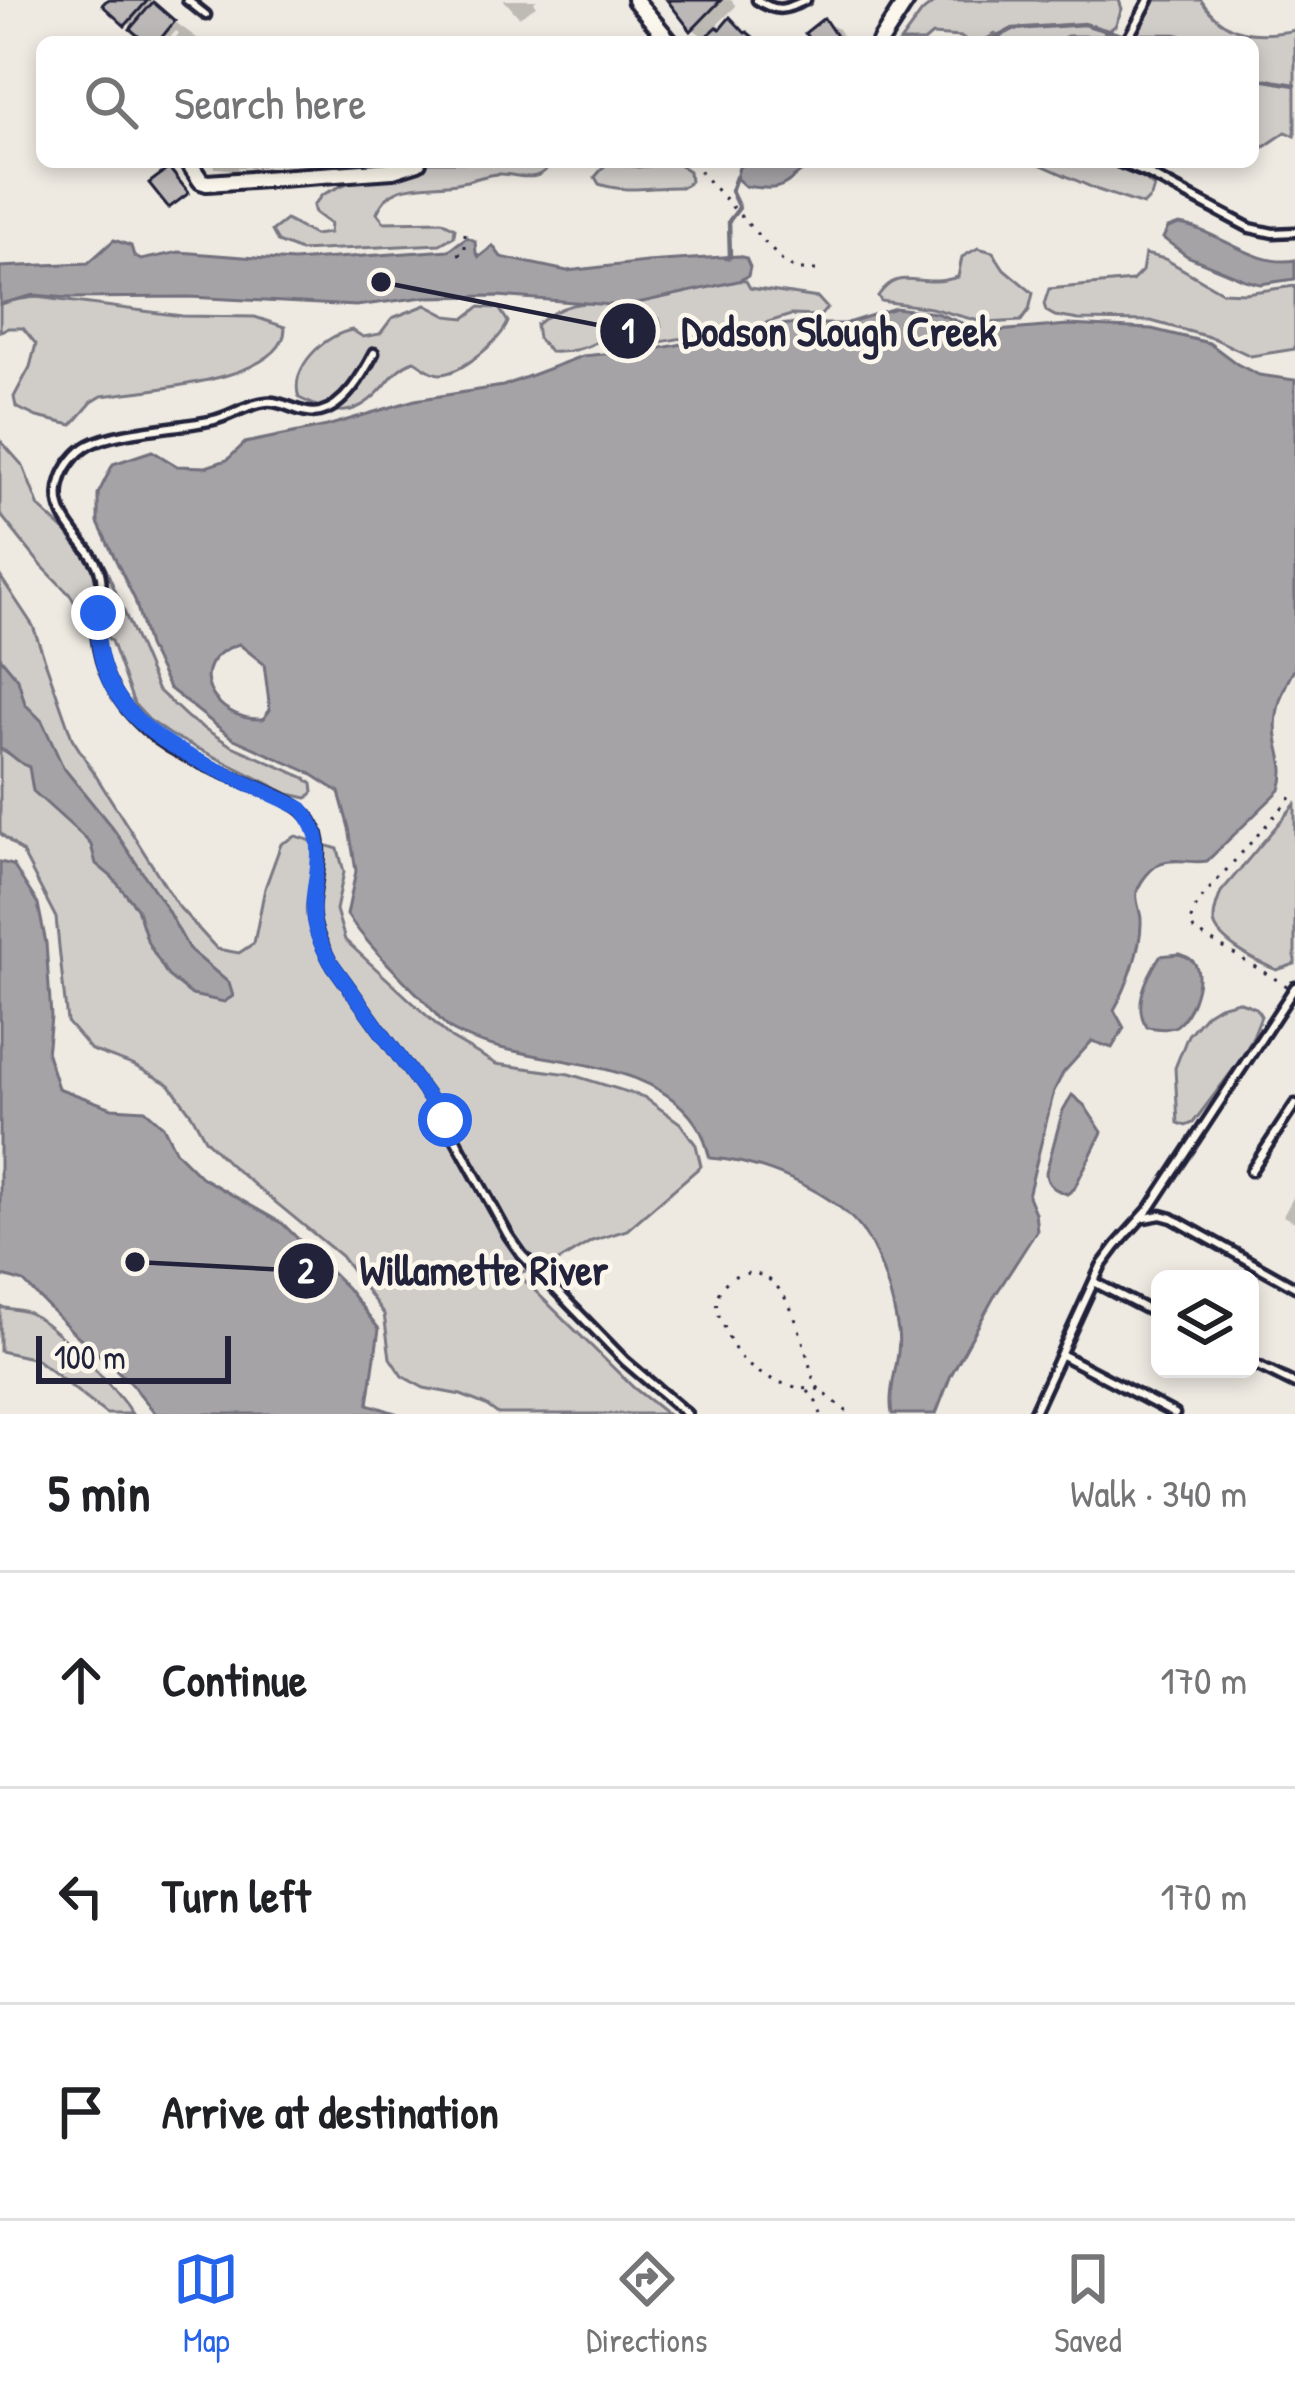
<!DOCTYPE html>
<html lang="en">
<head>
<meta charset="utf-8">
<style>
	body { margin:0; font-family:"Patrick Hand",sans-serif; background:#f6f6f6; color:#202124 }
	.controls { position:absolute; right:36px; bottom:36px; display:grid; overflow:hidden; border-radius:18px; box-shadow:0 6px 18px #0003 }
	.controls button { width:108px; height:108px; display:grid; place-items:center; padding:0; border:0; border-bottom:3px solid #e0e0e0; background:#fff; color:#202124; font:60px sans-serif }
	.scale { position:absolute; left:36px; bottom:30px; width:195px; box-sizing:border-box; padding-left:12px; border:6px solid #22223b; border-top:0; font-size:33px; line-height:42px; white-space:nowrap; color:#22223b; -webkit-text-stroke:9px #fbf7ec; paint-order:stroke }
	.stop { position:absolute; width:36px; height:36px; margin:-27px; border:9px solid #2563eb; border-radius:50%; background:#fff }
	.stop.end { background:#2563eb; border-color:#fff; box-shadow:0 3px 12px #0008 }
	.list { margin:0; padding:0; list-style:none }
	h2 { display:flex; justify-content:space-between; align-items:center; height:156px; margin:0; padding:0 48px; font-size:51px }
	h2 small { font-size:39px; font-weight:400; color:#757577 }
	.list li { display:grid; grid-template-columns:78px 1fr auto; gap:36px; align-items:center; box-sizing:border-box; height:216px; padding:0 48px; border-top:3px solid #e0e0e0 }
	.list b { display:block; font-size:45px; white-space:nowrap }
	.list em { font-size:39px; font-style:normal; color:#757577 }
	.icon { flex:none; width:66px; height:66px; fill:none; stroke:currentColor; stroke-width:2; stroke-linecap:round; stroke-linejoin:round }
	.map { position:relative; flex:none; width:1295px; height:1414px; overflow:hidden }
	.search { position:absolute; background:#fff; box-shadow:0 6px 18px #0003; left:36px; right:36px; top:36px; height:132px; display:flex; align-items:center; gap:30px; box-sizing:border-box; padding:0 42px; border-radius:18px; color:#757577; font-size:45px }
	.sheet { height:804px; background:#fff }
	nav { display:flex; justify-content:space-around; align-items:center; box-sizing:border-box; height:168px; border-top:3px solid #e0e0e0; background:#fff; font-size:33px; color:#757577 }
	nav a { display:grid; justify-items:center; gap:6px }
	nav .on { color:#2563eb }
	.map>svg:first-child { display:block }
	.green { fill:#d0cdc9; stroke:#797882; stroke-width:3 }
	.water { fill:#a6a3a7; stroke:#716f7c; stroke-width:3; fill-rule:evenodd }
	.shadow { fill:#0003 }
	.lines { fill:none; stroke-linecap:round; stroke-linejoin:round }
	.stream { stroke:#716f7c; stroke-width:4.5 }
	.building { fill:#bcb8b8; stroke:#22223b; stroke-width:3 }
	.service-casing { stroke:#22223b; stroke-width:15 }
	.minor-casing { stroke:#22223b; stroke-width:22 }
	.path { stroke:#22223b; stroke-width:3; stroke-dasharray:3 9; stroke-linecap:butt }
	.service { stroke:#fbf7ec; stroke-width:6 }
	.minor { stroke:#fbf7ec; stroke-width:14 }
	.route { stroke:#2563eb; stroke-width:15 }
	.leader { fill:none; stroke:#22223b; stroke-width:4.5 }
	.callout-dot { fill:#22223b; stroke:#fbf7ec; stroke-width:4.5 }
	.mark-label { font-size:36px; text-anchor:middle; font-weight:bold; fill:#fff }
	.callout-label { font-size:42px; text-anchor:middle; font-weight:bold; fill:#22223b; stroke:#fbf7ec; stroke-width:9; stroke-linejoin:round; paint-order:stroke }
</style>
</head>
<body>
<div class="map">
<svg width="1295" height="1414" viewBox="0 0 1295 1414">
	<rect width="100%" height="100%" fill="#eeeae2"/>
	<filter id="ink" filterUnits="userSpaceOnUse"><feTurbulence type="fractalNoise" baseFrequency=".00833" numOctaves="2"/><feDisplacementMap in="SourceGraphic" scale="24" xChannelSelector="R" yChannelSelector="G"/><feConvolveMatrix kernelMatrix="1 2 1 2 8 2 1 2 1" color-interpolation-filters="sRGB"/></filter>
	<g filter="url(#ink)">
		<g class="green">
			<path d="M937 0H1119L1122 9 1115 26 1101 36H1067L1056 42H1005L995 34 981 42H968L961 37 932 35 924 42H900L922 12Z"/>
			<path d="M1155 0H1201C1224 36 1257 38 1295 30V136L1286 132 1264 147 1253 143V42H1110L1115 39 1132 41Z"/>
			<path d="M358 162H552C538 185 523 175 501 174 488 173 475 180 462 182 430 189 392 177 377 213L384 222 442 221 455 228 454 236 440 244 300 251 278 242 272 231 286 220 314 235 329 233 330 224 315 213 313 206 322 195 347 183Z"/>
			<path d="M608 162 638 167 677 163 689 171 690 182 683 187C651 186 630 194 599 184L595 177Z"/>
			<path d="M1035 162H1124L1154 187 1151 197 1143 205 1098 190Z"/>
			<path d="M978 248 993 252 1004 269 1033 293 1029 310 1021 321 986 323 931 308 881 301 878 296C896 270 911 282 936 281 944 281 951 279 958 277L962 257Z"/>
			<path d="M1145 254 1165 259 1222 292 1245 293 1295 286V349L1251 356 1213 338 1151 321 1079 320 1055 316 1046 311 1044 304 1049 289 1132 281 1142 271Z"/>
			<path d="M725 280 746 281 750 288 818 298 827 308 820 316 791 315 762 324 655 343 651 339 661 326 659 319C618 309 626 327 599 341 584 349 567 353 550 352L538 338 536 325C574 292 598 307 643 301 671 296 698 289 725 280Z"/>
			<path d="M36 297 182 316 255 317 285 327C287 382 141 390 102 396L92 402 72 425 37 417 16 407 14 397 30 367 36 344 23 328H8L0 331V302Z"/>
			<path d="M426 305 447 316 465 318 479 307 499 308 508 322C501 340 461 374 440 374 431 374 422 365 414 361 400 366 394 374 385 385 356 419 337 416 299 398 289 368 324 335 352 330L363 337 380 334 392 318Z"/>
			<path d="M0 440 23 466 39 507 66 532 85 541 106 569 157 689 188 718 230 745 305 778 312 784 313 792 307 798 289 794 171 735 149 720 134 704 111 641 80 612 71 596 40 564 0 514Z"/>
			<path d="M0 576 33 626 72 738 178 906 217 949 239 953 254 943 265 888 281 844 296 836 338 849 344 872 336 910 345 940 451 1038 496 1064 569 1074 644 1097 680 1123 696 1145 701 1166 627 1230 592 1241 552 1265 517 1273 634 1388 667 1414H498L486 1405 461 1395 424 1388 402 1376 390 1358 384 1314 341 1256 229 1164 205 1139 192 1115 170 1085 133 1065 91 1050 67 1022 56 918 22 852 0 833Z"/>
			<path d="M1295 804V964L1277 970C1259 963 1217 942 1214 922 1213 911 1218 901 1221 892Z"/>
			<path d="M1238 1001 1256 1008 1261 1016 1252 1039 1239 1062 1193 1123 1186 1126 1178 1123 1175 1068 1188 1035 1206 1014 1219 1006Z"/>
			<path d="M0 1307C8 1309 21 1309 29 1313 54 1324 116 1389 132 1414H106L36 1359 0 1351Z"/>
		</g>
		<g class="water">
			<path d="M747 162H815C781 183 790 193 745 186L736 178 739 167Z"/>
			<path d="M1179 224C1218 230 1255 268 1295 260V279L1260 284 1245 280 1187 256 1163 238 1168 228Z"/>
			<path d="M467 237 475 241 476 253 479 257 493 246 501 257 567 271 646 262 738 256 746 258 750 267 748 276 738 281 624 306 498 296 424 297 356 306 189 297 68 298 34 295 0 304V267L88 263 114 240 131 246 134 256 141 260 179 252 293 261 449 250Z"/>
			<path d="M895 308 936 313 985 332 1068 325 1152 329 1209 343 1237 364 1259 375 1295 380V668C1281 691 1272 716 1278 743 1282 762 1286 771 1280 790L1207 861C1191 864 1177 857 1161 863 1151 868 1140 881 1137 892 1135 901 1141 911 1141 920 1142 947 1127 987 1114 1010L1124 1028 1112 1048 1092 1041 1063 1073 1054 1091 1028 1196 1035 1213 1037 1230 994 1297 951 1375 936 1414H892C887 1387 902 1359 898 1331 893 1300 882 1260 865 1234 836 1191 760 1161 710 1158 707 1150 705 1139 701 1132 655 1048 525 1071 452 1030 442 1024 435 1012 427 1004 399 975 370 948 347 915L356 871 349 828 339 792 308 772 232 738 169 688 148 646 135 600 98 523V494L113 464 152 451 177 466 206 467 227 460 245 443 327 426 415 400 503 386 582 356 656 349 787 324H844ZM239 644 264 664 270 710 263 719C215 722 178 664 239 644Z"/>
			<path d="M0 657 18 679 25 704 42 721 63 767 114 830 165 906 189 949 229 983 233 996 224 1002 192 995 168 976 148 943 137 908 112 877 96 864 91 845 85 838 33 791 29 767C15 762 13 753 0 749Z"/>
			<path d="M0 862 13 865 38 904 46 943 51 1017 47 1054 58 1088 112 1108 145 1110 163 1126 176 1152 201 1177 283 1224 347 1288 379 1329 368 1404 398 1414H156L130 1382 73 1332 24 1282 0 1275Z"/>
			<path d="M1179 954C1187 957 1190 957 1195 964 1204 979 1190 1017 1176 1026 1166 1031 1157 1028 1147 1027 1132 1005 1147 977 1160 956Z"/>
			<path d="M1072 1095 1084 1105 1102 1132 1074 1189 1067 1194C1055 1190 1046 1185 1046 1172L1063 1110Z"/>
		</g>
		<g class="shadow">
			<path d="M103 0H152L154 2 152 5 201 41 173 42 179 33 176 31 166 42H150Z"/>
			<path d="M504 0H537L534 2 536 6 519 17Z"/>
			<path d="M670 0H731L736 6 714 28 721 32 731 21 759 42H711L693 29Z"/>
			<path d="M825 22 838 29 846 42H815Z"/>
			<path d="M214 162H263L264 167H238L239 172 232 173 229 169 215 168Z"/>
			<path d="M1295 1194V1222L1283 1216Z"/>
		</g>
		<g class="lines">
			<g class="stream">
				<path d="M988 42 1013 29 1084 24 1121 35H1175L1202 42"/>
				<path d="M1253 78 1295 85"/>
				<path d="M726 258 730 257 729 221 739 208 731 191 736 177"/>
			</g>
		</g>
		<g class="building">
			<path d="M107 0H148L125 26 102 5Z"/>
			<path d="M667 0H721L691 31Z"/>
			<path d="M153 2 175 21 158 42H145L130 29Z"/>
			<path d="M730 17 745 33 747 32 759 42H707L704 39 717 27 720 29Z"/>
			<path d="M824 18 840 42H811L805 33Z"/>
			<path d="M169 168 189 193 169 208 149 183Z"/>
		</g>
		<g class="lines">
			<defs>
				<g id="service">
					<path d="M187 0 206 15"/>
					<path d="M757 0C777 13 785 10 806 0"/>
					<path d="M1126 42 1149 0"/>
					<path d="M1118 162 1148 174 1250 228 1273 233 1295 232"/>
					<path d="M374 353C363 374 345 406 320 412 301 416 284 400 266 402 249 403 231 416 214 420 180 428 117 430 89 445 76 452 65 467 61 480 57 492 58 504 63 515 72 536 98 555 101 577 103 589 99 602 97 613 93 654 109 692 137 721 167 754 217 770 257 787 275 795 299 803 311 820 329 846 314 881 313 909 313 928 322 945 330 961L445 1120 508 1235 522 1255 625 1361 687 1414"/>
					<path d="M1251 1171 1295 1104"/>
					<path d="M1145 1218 1161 1215 1172 1218 1295 1287"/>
					<path d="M1094 1282 1160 1316"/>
					<path d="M1062 1355 1175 1414"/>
					<path d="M1250 1362 1295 1384"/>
					<path d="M1033 1414 1101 1266 1116 1246 1150 1208 1295 987"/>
				</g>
				<g id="minor">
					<path d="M635 0 670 42"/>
					<path d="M880 42 907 0"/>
					<path d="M191 166 201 181 207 183 393 170 418 162"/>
				</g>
			</defs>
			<use href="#service" class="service-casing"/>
			<use href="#minor" class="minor-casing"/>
			<g class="path">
				<path d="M691 162 783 262 797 270H820"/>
				<path d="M458 254 465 253V227"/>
				<path d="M1287 986 1194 930 1190 923 1193 912 1204 895 1295 793"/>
				<path d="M819 1389C795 1391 758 1377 742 1359 734 1350 728 1337 724 1326 720 1318 715 1309 717 1299 719 1287 730 1276 742 1274 790 1264 804 1349 814 1381L819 1389 850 1414"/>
				<path d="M808 1391 816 1402 821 1414"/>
			</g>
			<use href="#service" class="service"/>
			<use href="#minor" class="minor"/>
		</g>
	</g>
	<g class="lines" filter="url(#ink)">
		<path class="route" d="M98 613C89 738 214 763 302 809 333 845 311 874 313 914 314 932 322 946 330 961L445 1120"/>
	</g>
	<path class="leader" d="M381 282L628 331M135 1262L306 1271"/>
	<g class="callout-dot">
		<circle cx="381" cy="282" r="12"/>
		<circle cx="135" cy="1262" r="12"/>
		<circle cx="628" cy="331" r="30"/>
		<circle cx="306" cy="1271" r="30"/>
	</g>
	<g class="mark-label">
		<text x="628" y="343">1</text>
		<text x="306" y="1283">2</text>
	</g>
	<g class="callout-label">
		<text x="839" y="346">Dodson Slough Creek</text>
		<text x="484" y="1285">Willamette River</text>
	</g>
</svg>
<div class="controls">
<button><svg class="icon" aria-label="layers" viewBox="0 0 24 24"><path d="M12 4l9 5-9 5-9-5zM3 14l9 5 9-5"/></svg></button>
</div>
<div class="scale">100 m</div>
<div class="stop" style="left:445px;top:1120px"></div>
<div class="stop end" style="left:98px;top:613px"></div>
<div class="search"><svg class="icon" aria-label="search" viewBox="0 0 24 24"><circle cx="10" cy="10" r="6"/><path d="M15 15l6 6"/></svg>Search here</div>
</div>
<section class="sheet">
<h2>5 min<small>Walk · 340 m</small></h2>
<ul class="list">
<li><svg class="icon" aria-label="ahead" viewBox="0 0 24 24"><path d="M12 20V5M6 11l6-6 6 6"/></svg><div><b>Continue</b></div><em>170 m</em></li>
<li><svg class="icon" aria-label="left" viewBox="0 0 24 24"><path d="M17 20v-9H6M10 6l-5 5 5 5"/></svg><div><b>Turn left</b></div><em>170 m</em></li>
<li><svg class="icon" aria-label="arrive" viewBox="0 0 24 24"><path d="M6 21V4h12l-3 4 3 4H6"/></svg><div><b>Arrive at destination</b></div></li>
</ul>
</section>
<nav>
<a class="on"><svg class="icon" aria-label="map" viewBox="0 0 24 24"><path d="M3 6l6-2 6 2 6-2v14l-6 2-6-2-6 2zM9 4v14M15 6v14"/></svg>Map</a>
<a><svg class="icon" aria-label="directions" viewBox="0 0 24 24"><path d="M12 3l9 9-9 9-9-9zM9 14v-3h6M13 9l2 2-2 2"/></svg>Directions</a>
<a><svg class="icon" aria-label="saved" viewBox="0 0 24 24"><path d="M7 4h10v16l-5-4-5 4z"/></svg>Saved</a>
</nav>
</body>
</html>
